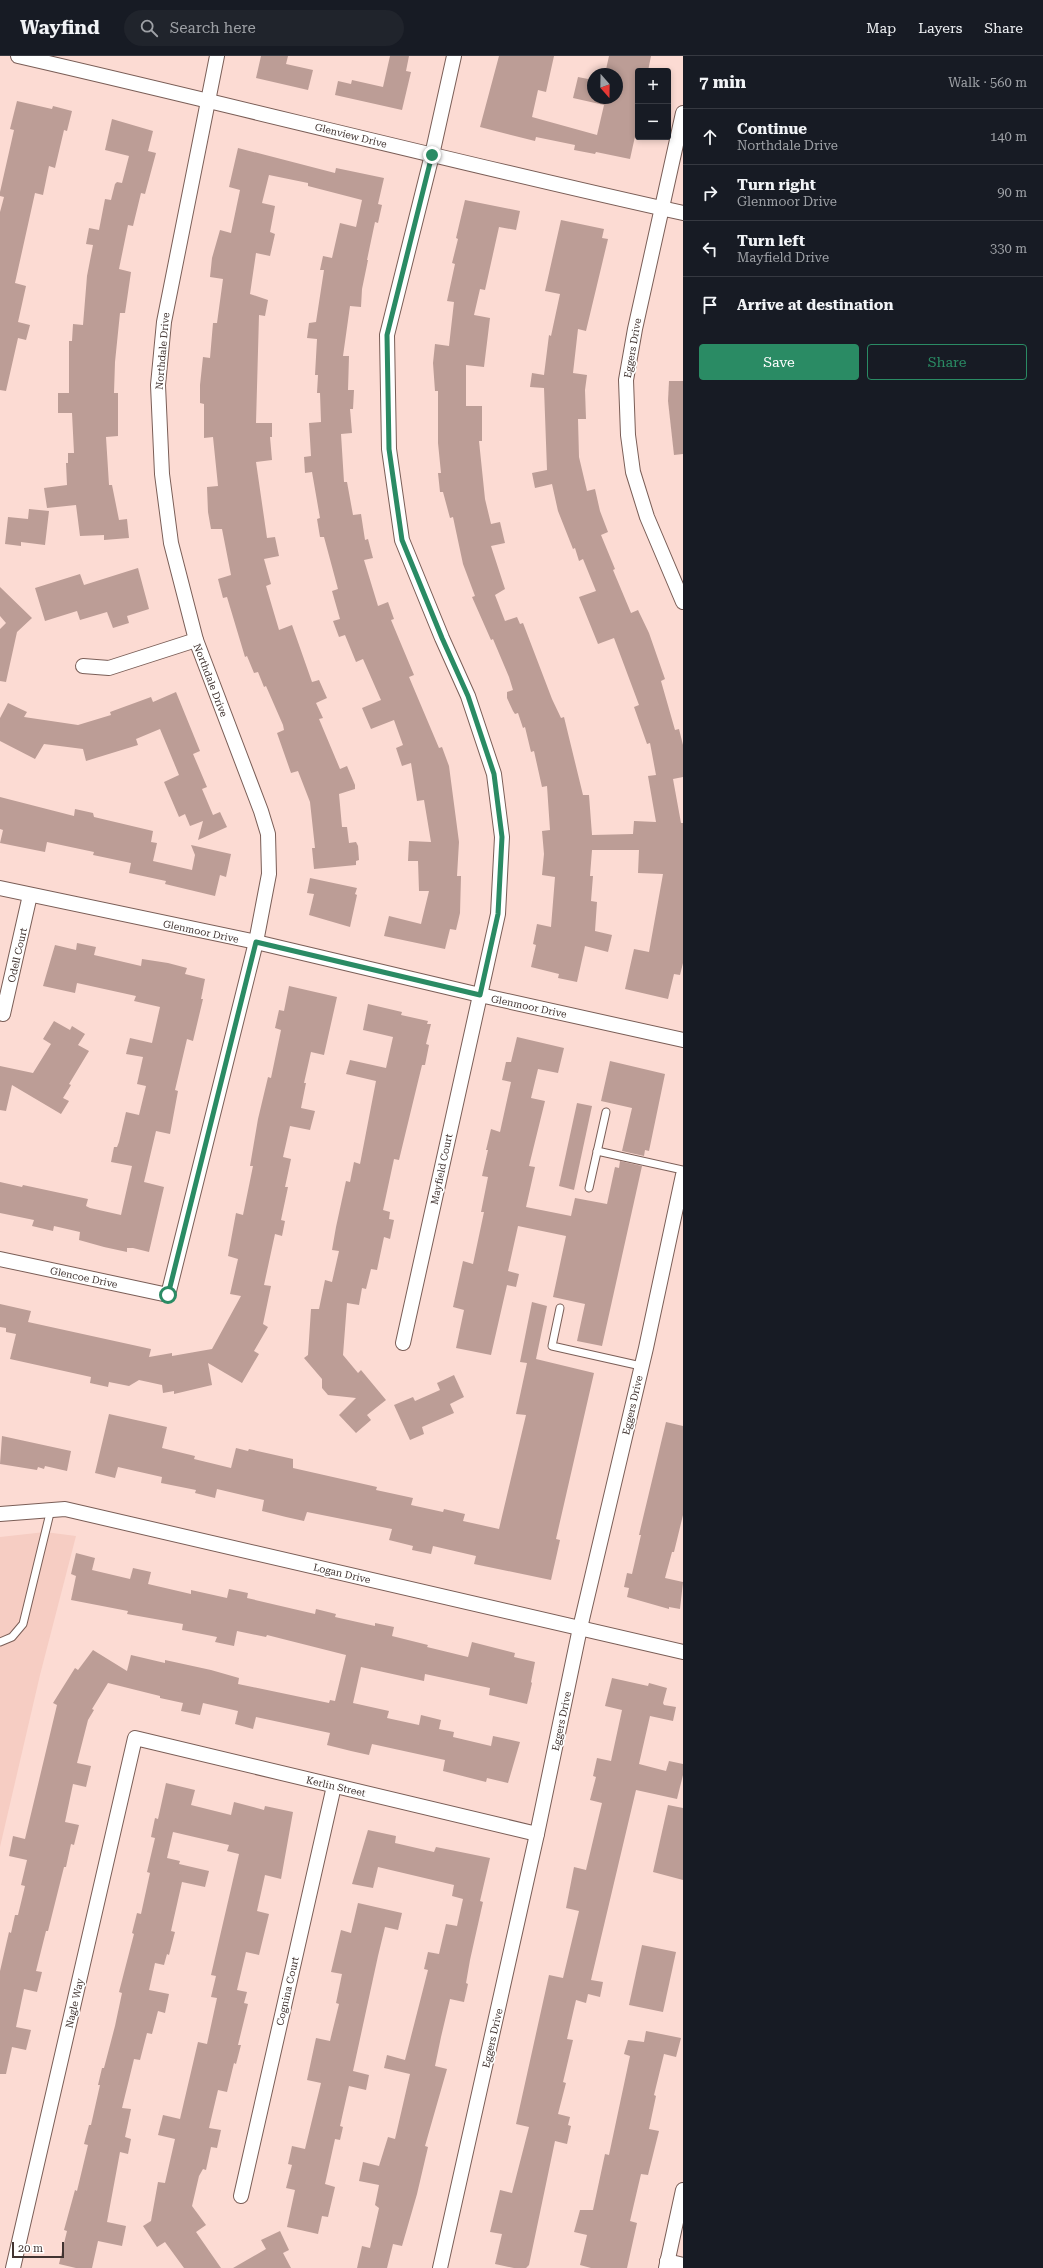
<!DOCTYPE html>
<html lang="en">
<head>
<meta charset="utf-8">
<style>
	body { margin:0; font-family:"Roboto Serif",serif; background:#20242c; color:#f1f3f6 }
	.controls { position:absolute; right:12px; top:12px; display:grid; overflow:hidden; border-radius:4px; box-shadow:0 2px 6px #0003 }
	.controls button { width:36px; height:36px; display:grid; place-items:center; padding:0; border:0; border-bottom:1px solid #363941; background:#171b24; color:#f1f3f6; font:20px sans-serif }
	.compass { position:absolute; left:587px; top:12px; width:36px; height:36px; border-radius:50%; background:#171b24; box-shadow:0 2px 6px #0003; rotate:160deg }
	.scale { position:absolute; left:12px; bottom:10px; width:52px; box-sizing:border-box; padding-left:4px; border:2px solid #413431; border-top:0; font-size:11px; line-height:14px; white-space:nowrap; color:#413431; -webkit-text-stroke:3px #fff; paint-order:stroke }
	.stop { position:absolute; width:12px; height:12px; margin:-9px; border:3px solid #2a8b64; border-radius:50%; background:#fff }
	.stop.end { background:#2a8b64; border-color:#fff; box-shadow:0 1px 4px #0008 }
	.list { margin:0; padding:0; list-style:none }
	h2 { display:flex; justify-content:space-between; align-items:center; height:52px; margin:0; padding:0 16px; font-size:17px }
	h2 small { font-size:13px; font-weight:400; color:#9ea1a6 }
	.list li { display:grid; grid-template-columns:26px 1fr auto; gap:12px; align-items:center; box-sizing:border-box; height:56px; padding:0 16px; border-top:1px solid #363941 }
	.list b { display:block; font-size:15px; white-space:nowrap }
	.list p { margin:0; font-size:13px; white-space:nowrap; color:#9ea1a6 }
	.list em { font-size:13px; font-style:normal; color:#9ea1a6 }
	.actions { display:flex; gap:8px; padding:12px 16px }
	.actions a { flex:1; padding:9px 0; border:1px solid #2a8b64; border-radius:4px; text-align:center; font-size:14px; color:#2a8b64 }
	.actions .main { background:#2a8b64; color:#fff }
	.icon { flex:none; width:22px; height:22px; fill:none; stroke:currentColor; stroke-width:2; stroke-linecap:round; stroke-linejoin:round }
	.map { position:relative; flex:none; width:683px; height:2212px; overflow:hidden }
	header { display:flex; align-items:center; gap:24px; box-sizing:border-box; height:56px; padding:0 20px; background:#171b24; border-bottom:1px solid #363941 }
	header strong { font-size:19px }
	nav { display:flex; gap:22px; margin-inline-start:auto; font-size:14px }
	.search { width:280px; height:36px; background:#20242c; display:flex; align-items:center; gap:10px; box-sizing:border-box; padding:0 14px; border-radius:22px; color:#9ea1a6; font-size:15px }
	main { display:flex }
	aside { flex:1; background:#171b24 }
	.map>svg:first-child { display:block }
	.built { fill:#f6cdc3 }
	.building { fill:#bc9d96 }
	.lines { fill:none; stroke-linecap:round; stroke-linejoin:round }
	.lane-casing { stroke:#7a5e57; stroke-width:9 }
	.street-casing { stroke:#7a5e57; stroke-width:16 }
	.lane { stroke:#fff; stroke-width:7 }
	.street { stroke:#fff; stroke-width:14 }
	.route { stroke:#2a8b64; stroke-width:5 }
	.labels { text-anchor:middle; stroke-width:3.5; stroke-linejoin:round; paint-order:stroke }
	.street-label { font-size:10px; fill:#413431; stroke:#fff }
</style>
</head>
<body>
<header>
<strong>Wayfind</strong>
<div class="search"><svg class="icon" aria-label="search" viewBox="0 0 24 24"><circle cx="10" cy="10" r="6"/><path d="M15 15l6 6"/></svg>Search here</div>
<nav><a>Map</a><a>Layers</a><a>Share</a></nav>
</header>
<main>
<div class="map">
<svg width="683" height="2212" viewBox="0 0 683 2212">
	<rect width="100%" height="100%" fill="#fcdbd3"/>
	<path class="built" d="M45 1476 76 1480 40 1619 0 1791V1481Z"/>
	<g class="building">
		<path d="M261 0H288L286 8 313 14 308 34 256 22Z"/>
		<path d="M390 0H409L406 15 411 16 402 54 335 39 338 25 351 28 352 24 383 31Z"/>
		<path d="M499 0H554L546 36 538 34 532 61 597 79 604 49 573 42 578 21 593 24V42H617V18H605L609 0H651L648 15H638V50L635 66 638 67 630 103 596 96 595 98 574 94 575 89 536 81 535 85 480 71Z"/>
		<path d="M17 45 52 53 53 50 72 55 67 75 64 74 55 112 49 110 43 139 35 137 15 227 26 230 18 266 30 269 26 284 18 282 6 335 0 334V156L4 141 0 140V136L14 74 10 73Z"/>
		<path d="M112 63 153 75 148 95 156 97 145 138 141 137 133 170 128 169 119 213 131 216 125 257H120L115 306 114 337H118V380L106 381 109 429H112L119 464 127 463 129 482 104 484V479L80 480 76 449 47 452 44 432 67 429 66 407H68V397H74L72 357H58V337H69V285H72L73 268 83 269 87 220 93 189 86 188 89 172 99 174 105 143 111 144 115 128 117 126 122 127 129 100 105 94Z"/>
		<path d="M238 92 335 117 336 112 384 122 378 148 382 149 378 167 375 166 367 204H368L362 233 361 251 350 250 343 300H349L348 334H354L353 353H350L352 377 341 378 344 426H347L353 459 361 458 365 484 368 483 373 502 364 504 378 550 388 546 394 563 391 564 414 619 409 621 439 692 442 691 449 710 459 786 457 820H461L460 857 456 874 450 873 445 893 384 880 389 860 421 868 429 835H419L418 805H408L409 785 431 786 424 744 417 745 411 707 402 710 396 692 403 689 394 664 371 673 362 652 381 644 363 603 356 606 345 579 339 581 333 565 340 563 332 535 338 533 324 481H320L317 463 320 462 312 416 305 417 304 401 311 400 309 367 321 366 320 337H317L318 319H315L317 283 307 282 309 267 316 266 324 214H320L323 200 332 202 340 167 356 171 362 144 308 130V127L269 119 262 147 275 150 270 176 275 178 270 200 256 197 250 238 268 244 265 260 259 259 256 367H272V381H270L272 404 256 406 267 482 275 481 279 500 264 503 271 528 266 530 279 574 292 569 312 626 319 624 327 642 316 647 323 662 319 663 340 713 347 710 355 729V733L339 738 342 771H347L349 787 356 786 358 790 359 804 356 805V809L314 813 312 792H315L310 746 298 715 291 717 277 677 284 674 283 669 266 630 264 631 258 616 254 617 247 600 245 601 227 541 223 542 218 523 231 519 222 473H211L208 456 207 431 218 430 213 381 204 382V348L200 347V329L203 301 210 302 213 267H217L223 223 210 221 212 202 220 174 231 177 240 134 229 131Z"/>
		<path d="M465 144 520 155 516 174 499 171 485 234 480 233 474 259 490 262 484 311 466 309V350H482V385H479L485 443 491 468 500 466 505 487 491 490 505 533 495 539 505 565 517 561 520 568 523 567 552 643 561 662 564 661 583 739H589L592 779 633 778 634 765 656 766 648 720 656 719 650 687 647 688 634 651 639 649 614 582 598 588 579 541 596 535 583 503 579 505 575 492 573 493 558 455 552 428 535 432 532 417 547 414 544 332 530 331 532 317 544 319 549 279 551 280 560 238 545 235 561 164 604 173 602 182 608 183 586 275 578 273 573 317 587 319 585 334 586 363H578L579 401 587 435 595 433 600 455 608 476 601 479 615 513 613 514 631 557 638 554 649 577 665 623 661 625 675 674 679 673 683 689V721L673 723 681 767H683V907L680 919 674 918 668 943 625 933 634 893 649 896 663 818 638 817 639 794H592L590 820H593L591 845 597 846 595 875 612 879 608 896 585 890 577 926 558 922 559 918 531 911 536 889 533 888 537 868 551 871 555 821 542 819 544 798 542 775 550 774 547 730 542 731 534 695 531 696 525 671 523 672 518 657 515 658 513 655 507 642V636L513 634 509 621 493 583 491 584 472 541 475 540 463 508 453 461 450 462 443 436H440L438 417H441L438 387V335H435L433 307 435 288 449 290 454 246 447 245 455 208 452 207 458 183 456 182Z"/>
		<path d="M669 325H683V398L674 399 668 345Z"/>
		<path d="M29 453 49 455 45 489 21 486V490L5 488 8 461 28 463Z"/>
		<path d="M138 512 149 553 127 560 129 567 113 572 107 556 80 564 77 555 45 565 35 532 80 518 84 529Z"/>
		<path d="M0 531 32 562 17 576 6 626 0 625V573L6 567 0 560Z"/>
		<path d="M176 636 200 695 193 698 207 731 202 733 213 759 220 756 227 771 198 784 203 765 190 770 185 758 179 761 164 726 179 719 160 673 136 683 138 689 86 705 83 693 44 688 35 703 0 685V662L8 647 27 656 24 661 78 669 111 659 110 656 151 641 153 646Z"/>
		<path d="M0 741 74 760 75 753 93 757 94 761 153 775 151 786 157 787 153 805 192 814 195 799 191 789 231 798 226 821 220 819 215 840 165 828 166 825 129 817 131 807 93 799 94 796 47 786 45 796 0 787 3 774 0 773Z"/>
		<path d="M310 822 357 832 355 838 357 839 350 871 309 859 314 838 307 837Z"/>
		<path d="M77 887 96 891 94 899 141 910 142 903 168 907 187 912 185 918 205 923 201 943H203L193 985 187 983 175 1034 178 1035 170 1078 156 1075 144 1126 164 1131 149 1196 133 1192H127V1196L104 1191 79 1184 80 1176 54 1170 53 1175 32 1170 34 1164 0 1157V1126L22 1131 23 1129 88 1143 86 1150 90 1152 121 1159 132 1110 111 1106 114 1091H117L119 1086 126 1056 139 1059 146 1030 137 1028 143 1001 126 998 130 982 152 987 160 951 134 945 136 940 77 927 75 937 43 930 55 889 76 894Z"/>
		<path d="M289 930 337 941 324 999 311 996 304 1027H306L301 1052 315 1055 310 1074 290 1070 283 1101 291 1103 285 1131H288L281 1164 285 1165 282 1180 275 1178 264 1229 271 1230 263 1268 268 1271 254 1295 259 1298 242 1327 208 1307 212 1329 174 1338V1335L163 1337 162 1329 139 1324 129 1330 109 1326 108 1331 90 1327 91 1321 10 1303 16 1278 6 1276V1272L0 1271V1248L31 1255 28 1266 151 1293 149 1301 172 1297V1300L212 1293 241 1240 230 1238 238 1203 228 1200 236 1157 243 1159 253 1110H250L258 1063 268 1021 271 1022 281 974 275 972 279 954 284 955Z"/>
		<path d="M368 948 402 956 401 959 428 965 427 968H431L426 988 429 989 425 1009H422L399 1104 394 1103 383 1154 390 1156 389 1163 394 1164 390 1183 384 1181 377 1214 371 1213 366 1233 362 1232 359 1249 347 1247 343 1299 358 1317 361 1314 386 1344 367 1359 371 1364 356 1377 339 1359 356 1342 328 1339 322 1332V1323L304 1302 308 1299 311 1253H319L325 1224 332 1226 339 1195 332 1194 336 1171 346 1125 350 1126 354 1106 360 1108 376 1025 346 1018 350 1004 386 1012 393 981 363 974Z"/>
		<path d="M54 965 70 974 72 970 85 978 78 989 89 995 69 1028 71 1029 63 1042 69 1045 61 1058 12 1029 6 1055 0 1054V1010L33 1017 51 988 43 983Z"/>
		<path d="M517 981 564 992 558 1017 538 1013 531 1042 545 1045 529 1110 535 1111 526 1151 571 1160 575 1142 607 1148 615 1111 619 1112 620 1105 642 1110 602 1290 577 1285 585 1248 553 1241 566 1180 518 1170 508 1215 519 1218 516 1231 507 1229 491 1299 456 1292 464 1254 453 1251 463 1205 473 1208 484 1156H481L488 1121 482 1120 488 1094H486L491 1073 500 1076 511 1026 502 1024 506 1006H511Z"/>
		<path d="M610 1005 665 1018 649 1095 645 1094 644 1100 622 1095 632 1052 601 1045Z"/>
		<path d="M577 1047 592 1050 574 1134 559 1130Z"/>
		<path d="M532 1246 547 1250 536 1303 594 1317 556 1483 560 1484 551 1524 474 1508 476 1500 433 1490 431 1498 412 1494 413 1490 389 1484 392 1473 307 1456 304 1465 286 1461 262 1455 264 1444 217 1433 215 1442 195 1437 196 1434 161 1427 162 1421 118 1411 115 1422 95 1417 109 1358 167 1371 162 1392 195 1400 194 1403 231 1412 236 1392 248 1395 249 1393 293 1403V1412L377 1431 376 1434 413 1442 411 1449 443 1456 444 1453 465 1458 463 1465 499 1473 526 1359 516 1358 527 1307 520 1306Z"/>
		<path d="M454 1319 464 1341 450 1348 454 1357 422 1371 424 1378 410 1384 394 1349 413 1341 415 1345 440 1334 437 1327Z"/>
		<path d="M666 1366 683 1370V1459L674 1496H672L665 1522 683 1526 680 1553 669 1551V1553L627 1541 629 1532 624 1531 627 1517 632 1518 641 1479H639L643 1462Z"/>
		<path d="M2 1380 71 1395 67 1415 45 1410 44 1413 38 1411 37 1414 0 1408Z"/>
		<path d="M76 1497 95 1502 92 1514 130 1523 133 1512 151 1516 148 1528 191 1538V1534L227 1542 229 1533 248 1537 247 1542 315 1558 316 1553 336 1558 335 1561 375 1570V1567L394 1571 392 1580 428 1589 427 1591 468 1601 472 1586 515 1597 514 1601 535 1606 531 1626 532 1627 527 1648 489 1639 490 1632 425 1618 424 1625 361 1611 353 1647 389 1655 387 1662 419 1669 421 1659 441 1664 439 1673 454 1676 453 1681 491 1690 493 1680 520 1686 508 1727 487 1722 486 1726 443 1715 445 1704 372 1688 369 1699 351 1695 327 1689 330 1677 256 1661 253 1673 235 1668 238 1655 203 1647 200 1659 181 1655 183 1647 160 1642V1640L108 1627 92 1653 94 1654 88 1664 77 1707 91 1710 86 1731 73 1728 65 1766 79 1769 74 1789 71 1788 66 1811H64L48 1875H46L36 1915 42 1916 37 1936 24 1933 16 1971 31 1974 26 1994 12 1991 6 2018H0V1915L9 1876 11 1877 15 1859H18L25 1830 21 1829 27 1804 9 1800 13 1780 25 1783 57 1649 53 1647 75 1612 78 1614 93 1594 127 1615 131 1599 165 1607V1604L211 1614 239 1622 238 1628 329 1647 330 1644 335 1645 346 1599 267 1579 266 1581 237 1575 234 1590 215 1586 217 1581 182 1574 183 1568 127 1558 128 1555 71 1544 76 1520 71 1518Z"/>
		<path d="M612 1622 648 1630 649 1627 667 1632 663 1647 664 1649 676 1651 673 1665 650 1660 639 1708 666 1715 669 1705 683 1708V1719L677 1743 636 1734 591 1924 603 1926 600 1941 588 1938 586 1947 576 1944 567 1983 573 1984 563 2026 566 2027 558 2058 570 2061 568 2069 571 2070 567 2088 555 2085 529 2209 526 2212H514L495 2208 502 2178 490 2176 500 2134 512 2137 529 2071 516 2068 549 1919 563 1922 579 1855 566 1852 574 1811 586 1814 602 1747 590 1744 596 1721 593 1720 597 1702 611 1705 622 1654 605 1650Z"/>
		<path d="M166 1727 195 1734 191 1749 231 1759 234 1746 264 1754 265 1750 293 1756 281 1823 265 1819 257 1855 269 1858 259 1899 246 1896 237 1934 247 1936 244 1947 248 1948 238 1989H241L236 2008 234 2007 227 2036 218 2034 209 2072 221 2074 217 2092 211 2091 206 2114 203 2113 199 2120 192 2150 206 2169 196 2176 221 2212H184L165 2186 157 2191 143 2170 151 2165 158 2126 165 2127 175 2083 158 2079 163 2059 180 2063 198 1986 207 1988 217 1942 211 1941 216 1920 211 1919 239 1798 227 1795 229 1789 173 1776 167 1802 180 1805 179 1808 209 1815 205 1831 182 1826 171 1875 175 1876 169 1899 167 1898 164 1909 155 1907 149 1934 169 1938 165 1957 158 1955 152 1978 147 1977 140 2004 134 2003 122 2052 131 2053 125 2081 131 2083 128 2098 120 2096 107 2166 126 2170 122 2190 98 2185 92 2212H76L59 2208 67 2175 64 2174 75 2134 77 2135 88 2089 84 2088 89 2069H91L100 2029H98L102 2012H104L115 1970 122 1937 119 1936 134 1878 132 1877 137 1857 141 1858 150 1817 147 1816 155 1782 151 1781 155 1762 158 1763Z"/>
		<path d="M668 1749 683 1752V1824L653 1816Z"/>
		<path d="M368 1774 396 1780 395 1787 434 1796 436 1791 490 1802 480 1845 483 1846 470 1904 466 1927 468 1928 464 1946 450 1943 441 1981 435 2010 447 2013 425 2090 428 2091 417 2138 402 2190 393 2188 387 2212H357L362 2190 370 2192 379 2152 375 2149 379 2129 359 2125 363 2106 379 2110 388 2081 395 2083 410 2018 384 2012 387 1999 405 2004 428 1914 424 1913 428 1896 439 1898 446 1868 457 1870 463 1843 452 1840 454 1829 378 1811 373 1832 352 1828Z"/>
		<path d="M358 1847 402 1857 398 1874 385 1871 378 1900 353 2015 369 2019 366 2034 349 2030 340 2070 343 2071 340 2084 335 2083 325 2128 335 2131 328 2161 322 2160 318 2178 287 2171 295 2134 286 2132 292 2109 288 2108 292 2090 305 2093 321 2027 307 2024 316 1982 330 1985 339 1948 336 1947 342 1918 331 1916 341 1874 351 1877Z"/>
		<path d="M642 1889 676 1896 663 1956 629 1949Z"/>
		<path d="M646 1975 681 1982 676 2001 664 1998 654 2039 656 2040 649 2073 659 2075 648 2119 641 2118 630 2165 637 2167 627 2212H591L580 2209 587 2179 574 2176 580 2154H593L605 2098 609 2099 630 2000 624 1998 628 1984 644 1986Z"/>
		<path d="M280 2175 289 2194 283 2197 291 2212H233L266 2193 261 2184Z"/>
	</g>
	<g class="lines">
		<defs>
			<g id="lane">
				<path d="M597 1095 683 1114"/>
				<path d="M589 1132 606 1056"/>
				<path d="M560 1252 552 1290 641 1310"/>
				<path d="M0 1586 12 1581 23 1568 51 1453"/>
			</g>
			<g id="street">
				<path d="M18 0C240 51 461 108 683 157"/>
				<path d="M683 57 635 273 626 324 628 379 633 416 647 461 683 546"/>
				<path d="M83 610 109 612 196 584"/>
				<path d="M0 832 256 886 480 939 683 984"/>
				<path d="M3 958 30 839"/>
				<path d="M0 1203 168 1239 256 886 269 818 268 778 261 755 196 584 171 487 162 418 158 329 164 266 217 0"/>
				<path d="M403 1287 498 858 502 781 494 718 468 640 442 582 402 484 389 393 387 279 432 99 454 0"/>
				<path d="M0 1458 65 1453 683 1596"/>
				<path d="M241 2140 334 1730"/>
				<path d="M667 2205 683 2209"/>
				<path d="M13 2212 135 1682 537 1778"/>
				<path d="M440 2212 537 1778 580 1572 646 1292 683 1119"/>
				<path d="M666 2212 683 2134"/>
			</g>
		</defs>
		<use href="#lane" class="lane-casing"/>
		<use href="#street" class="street-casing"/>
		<use href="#lane" class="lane"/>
		<use href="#street" class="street"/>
	</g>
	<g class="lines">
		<path class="route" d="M168 1239 256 886 480 939 498 858 502 781 494 718 468 640 442 582 402 484 389 393 387 279 432 99"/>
	</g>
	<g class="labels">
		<g class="street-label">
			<text transform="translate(351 79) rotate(14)" y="4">Glenview Drive</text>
			<text transform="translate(632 292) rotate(-80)" y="4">Eggers Drive</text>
			<text transform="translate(162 295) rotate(-85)" y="4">Northdale Drive</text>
			<text transform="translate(211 624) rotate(69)" y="4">Northdale Drive</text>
			<text transform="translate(201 875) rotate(12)" y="4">Glenmoor Drive</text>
			<text transform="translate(17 899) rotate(-77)" y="4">Odell Court</text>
			<text transform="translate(529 950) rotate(12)" y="4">Glenmoor Drive</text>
			<text transform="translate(441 1113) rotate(-78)" y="4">Mayfield Court</text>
			<text transform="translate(84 1221) rotate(12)" y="4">Glencoe Drive</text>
			<text transform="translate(632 1349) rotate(-77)" y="4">Eggers Drive</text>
			<text transform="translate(342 1517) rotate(13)" y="4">Logan Drive</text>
			<text transform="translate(561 1665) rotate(-78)" y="4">Eggers Drive</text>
			<text transform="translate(336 1730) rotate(13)" y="4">Kerlin Street</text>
			<text transform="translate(287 1935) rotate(-77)" y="4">Cognina Court</text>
			<text transform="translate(74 1947) rotate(-77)" y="4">Nagle Way</text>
			<text transform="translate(492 1982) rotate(-77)" y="4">Eggers Drive</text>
		</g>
	</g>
</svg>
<div class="controls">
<button>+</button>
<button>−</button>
</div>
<svg class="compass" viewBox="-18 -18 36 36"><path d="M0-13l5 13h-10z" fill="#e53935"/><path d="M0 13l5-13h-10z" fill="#9ea1a6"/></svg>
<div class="scale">20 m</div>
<div class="stop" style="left:168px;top:1239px"></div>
<div class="stop end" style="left:432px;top:99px"></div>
</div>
<aside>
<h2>7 min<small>Walk · 560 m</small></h2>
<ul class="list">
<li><svg class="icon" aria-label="ahead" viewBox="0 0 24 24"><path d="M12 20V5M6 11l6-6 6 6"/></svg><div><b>Continue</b><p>Northdale Drive</p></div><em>140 m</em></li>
<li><svg class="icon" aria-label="right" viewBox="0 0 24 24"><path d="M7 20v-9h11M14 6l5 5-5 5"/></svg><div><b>Turn right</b><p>Glenmoor Drive</p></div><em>90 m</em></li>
<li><svg class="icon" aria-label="left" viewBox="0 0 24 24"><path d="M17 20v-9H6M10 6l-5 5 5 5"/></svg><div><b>Turn left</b><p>Mayfield Drive</p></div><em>330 m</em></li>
<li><svg class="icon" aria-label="arrive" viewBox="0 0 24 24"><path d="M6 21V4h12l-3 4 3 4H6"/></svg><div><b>Arrive at destination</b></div></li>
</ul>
<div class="actions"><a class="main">Save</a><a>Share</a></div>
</aside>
</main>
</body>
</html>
